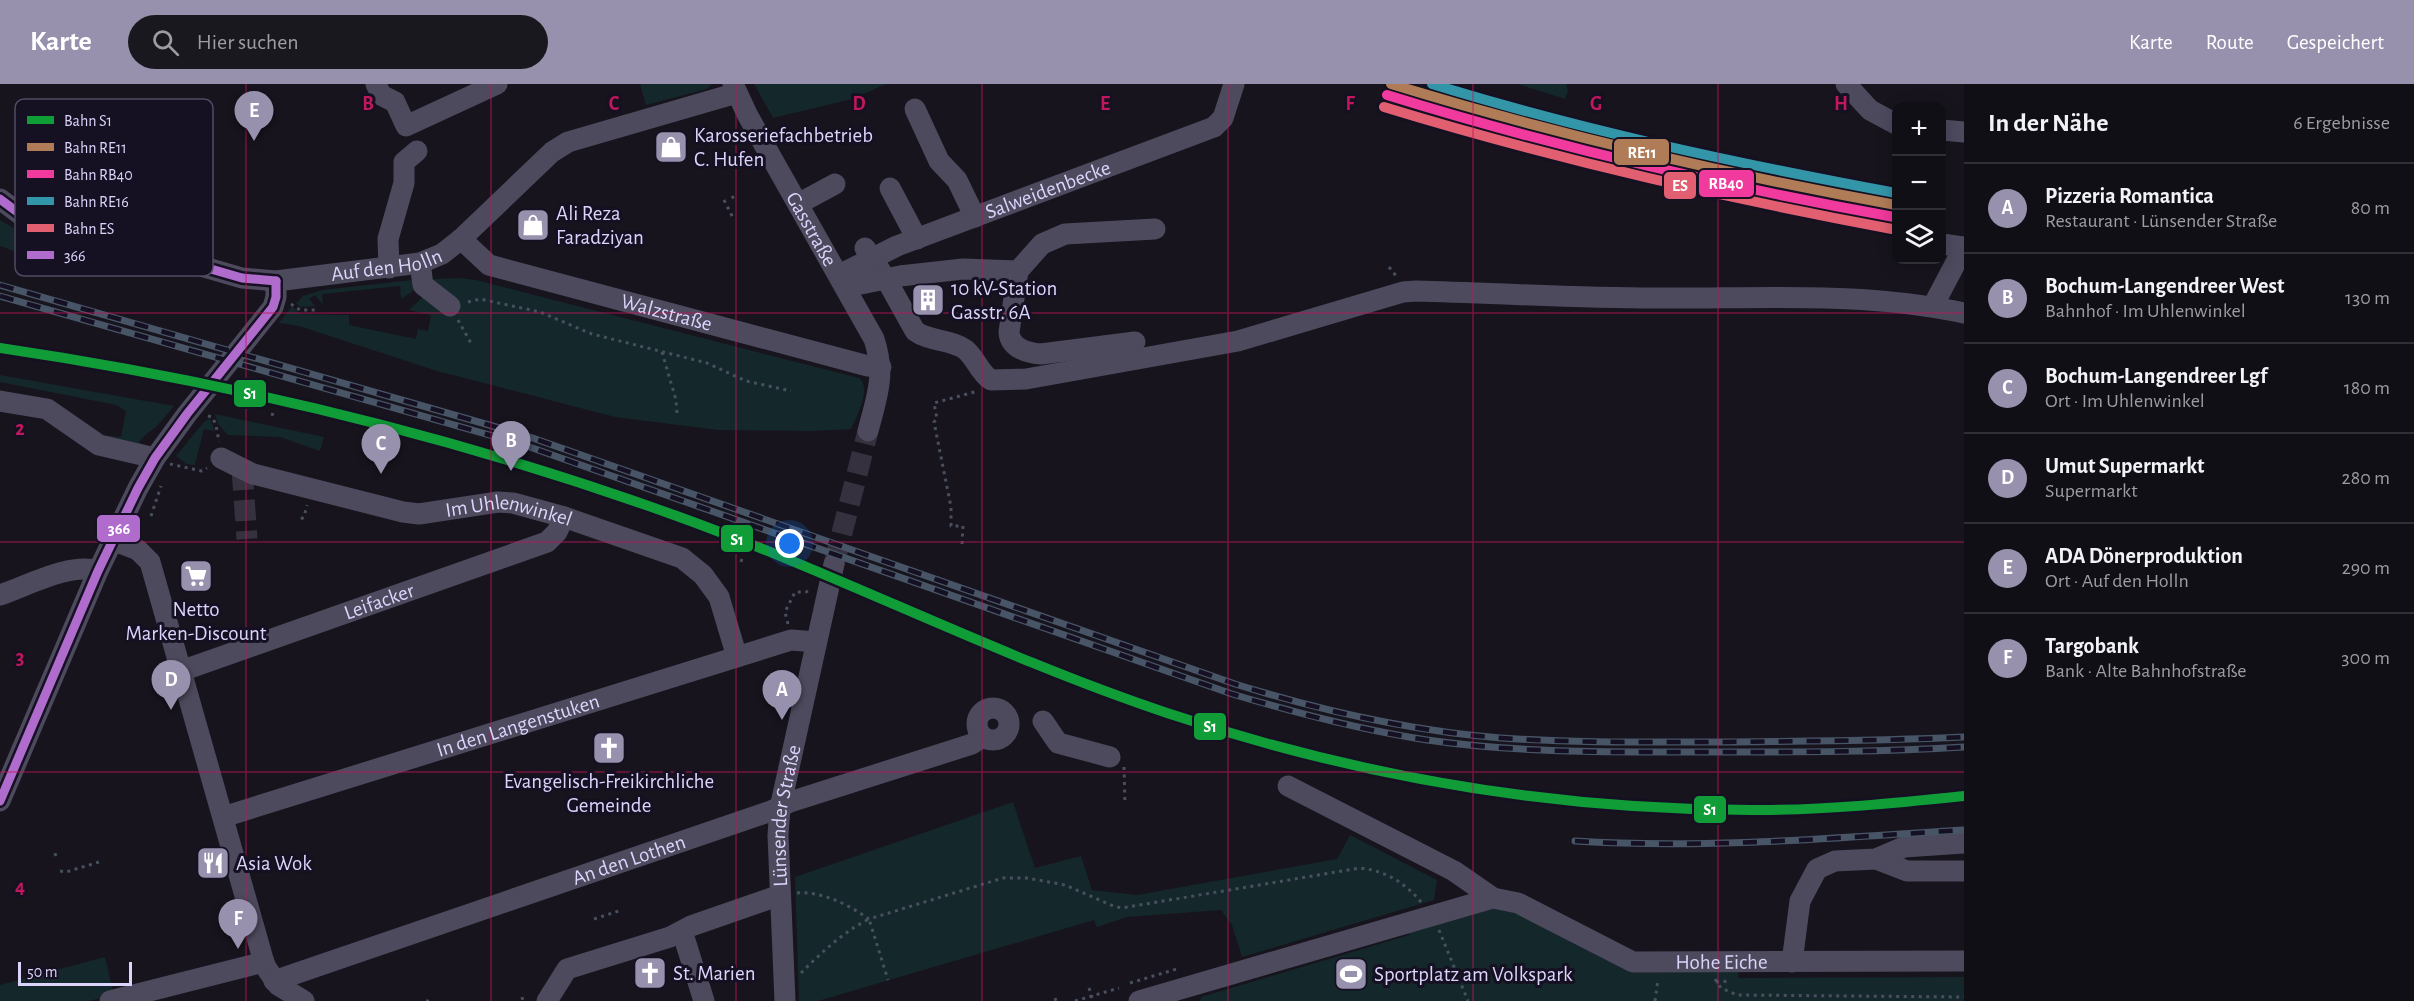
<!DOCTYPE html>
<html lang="de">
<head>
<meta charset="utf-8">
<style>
	body { margin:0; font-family:"Alegreya Sans",sans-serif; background:#1a181f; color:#f1f3f6 }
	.controls { position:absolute; right:18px; top:18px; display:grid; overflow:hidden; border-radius:12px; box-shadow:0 3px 15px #0003 }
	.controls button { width:54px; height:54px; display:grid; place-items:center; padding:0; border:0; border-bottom:2px solid #302f35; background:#110f16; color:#f1f3f6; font:30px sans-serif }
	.scale { position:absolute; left:18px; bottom:15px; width:114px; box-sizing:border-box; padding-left:6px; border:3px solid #ddd4fc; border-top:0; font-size:16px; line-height:21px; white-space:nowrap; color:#ddd4fc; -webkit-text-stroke:4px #151022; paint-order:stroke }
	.you { position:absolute; left:790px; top:460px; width:21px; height:21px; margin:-15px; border:4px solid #fff; border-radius:50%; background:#1a73e8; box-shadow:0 0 0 9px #1a73e833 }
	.badge { display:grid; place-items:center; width:39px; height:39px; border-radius:50%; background:#9891ae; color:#fff; font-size:20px; font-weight:700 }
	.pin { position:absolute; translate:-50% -50px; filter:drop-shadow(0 2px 3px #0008) }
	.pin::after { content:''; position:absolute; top:32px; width:21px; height:18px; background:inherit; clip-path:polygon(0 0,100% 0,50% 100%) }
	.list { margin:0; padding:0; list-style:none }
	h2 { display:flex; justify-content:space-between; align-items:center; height:78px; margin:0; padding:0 24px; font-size:26px }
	h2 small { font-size:20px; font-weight:400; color:#9c9ca1 }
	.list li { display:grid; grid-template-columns:39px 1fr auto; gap:18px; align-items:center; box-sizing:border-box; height:90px; padding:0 24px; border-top:2px solid #302f35 }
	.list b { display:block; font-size:22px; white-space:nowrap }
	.list p { margin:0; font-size:20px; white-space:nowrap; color:#9c9ca1 }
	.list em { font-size:20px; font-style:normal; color:#9c9ca1 }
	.icon { flex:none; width:33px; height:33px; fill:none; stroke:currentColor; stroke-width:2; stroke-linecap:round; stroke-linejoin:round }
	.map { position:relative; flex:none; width:1964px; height:917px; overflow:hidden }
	header { display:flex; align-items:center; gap:36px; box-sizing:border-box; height:84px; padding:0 30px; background:#9891ae; color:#fff }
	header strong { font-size:28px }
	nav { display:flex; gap:33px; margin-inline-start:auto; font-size:21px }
	.search { width:420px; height:54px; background:#1a181f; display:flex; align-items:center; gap:15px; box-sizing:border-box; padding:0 21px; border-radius:33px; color:#9c9ca1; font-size:22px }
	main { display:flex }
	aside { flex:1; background:#110f16 }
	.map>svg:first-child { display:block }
	.green { fill:#14272a }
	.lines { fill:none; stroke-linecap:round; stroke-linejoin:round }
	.minor-tunnel { stroke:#35313f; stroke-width:21; stroke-dasharray:21 10; stroke-linecap:butt }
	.path { stroke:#48505f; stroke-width:3; stroke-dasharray:3 4.5; stroke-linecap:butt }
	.minor { stroke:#4d4a5e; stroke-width:21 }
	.rail-casing { stroke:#475567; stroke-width:7 }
	.rail { stroke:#151022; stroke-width:4.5; stroke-dasharray:14; stroke-linecap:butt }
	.bus-1-casing { stroke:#151022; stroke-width:14 }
	.bus-1 { stroke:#b06ccc; stroke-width:9 }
	.rail-1-casing { stroke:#151022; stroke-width:15 }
	.rail-2-casing { stroke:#151022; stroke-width:15 }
	.rail-3-casing { stroke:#151022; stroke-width:15 }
	.rail-4-casing { stroke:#151022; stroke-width:15 }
	.rail-5-casing { stroke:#151022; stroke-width:15 }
	.rail-1 { stroke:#109c37; stroke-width:10 }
	.rail-2 { stroke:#b07c57; stroke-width:10 }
	.rail-3 { stroke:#f13a9d; stroke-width:10 }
	.rail-4 { stroke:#3395a8; stroke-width:10 }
	.rail-5 { stroke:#e15f71; stroke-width:10 }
	.grid { fill:none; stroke:#c2185b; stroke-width:1.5; stroke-opacity:0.55 }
	.labels { text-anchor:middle; stroke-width:6; stroke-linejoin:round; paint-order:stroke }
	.poi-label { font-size:21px; fill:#ddd4fc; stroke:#151022; text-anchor:start }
	.street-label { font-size:21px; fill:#ddd4fc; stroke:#151022 }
	.key { fill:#151022; stroke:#514b63; stroke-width:1.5 }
	.key-label { font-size:16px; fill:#ddd4fc }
	.grid-label { font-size:20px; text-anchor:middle; font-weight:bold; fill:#c2185b; stroke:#151022; stroke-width:6; stroke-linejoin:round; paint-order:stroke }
	.line-badge { stroke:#151022; stroke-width:2 }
	.badge-label { font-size:16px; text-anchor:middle; font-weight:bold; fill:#fff }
</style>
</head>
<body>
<header>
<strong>Karte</strong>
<div class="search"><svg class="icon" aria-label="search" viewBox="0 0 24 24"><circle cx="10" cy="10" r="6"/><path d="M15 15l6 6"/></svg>Hier suchen</div>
<nav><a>Karte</a><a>Route</a><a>Gespeichert</a></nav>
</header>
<main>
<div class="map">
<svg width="1964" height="917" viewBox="0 0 1964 917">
	<rect width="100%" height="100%" fill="#17141e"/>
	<g class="green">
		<path d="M640 0H712L707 5 646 21Z"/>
		<path d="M754 0H886L852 15 773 34Z"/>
		<path d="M1518 0H1566L1568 7 1565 15Z"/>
		<path d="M0 136 19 147 42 154 30 173 0 162Z"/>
		<path d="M459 194 476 196 859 294C872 304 857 332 851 345L812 347 718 346 615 333 437 287 299 242 279 239 292 222 300 230 349 231V241L416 255 418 245 428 247 431 231 409 226 434 202V195Z"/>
		<path d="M412 196 413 207 401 215 400 202 322 210 323 221 315 211 309 215 315 222 300 223 296 219 303 212 322 206Z"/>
		<path d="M0 291 174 322 156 343 145 351 139 358 143 361 100 351 121 353 126 327 116 321 0 298Z"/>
		<path d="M215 330 324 353 320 367 280 353 228 351 218 340Z"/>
		<path d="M210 335 215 347 204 345 195 381 186 380 176 372 204 338Z"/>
		<path d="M1013 718 1035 784 1081 772 1092 806 1137 811 1337 775 1350 751 1437 796 1434 816 1242 873 1232 841 1221 826 1127 833 1097 843 1094 836 818 917H799L795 793Z"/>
		<path d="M1488 823 1515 828 1623 883 1738 887V894L1964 893V917H1200L1201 913 1409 851 1408 847Z"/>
		<path d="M105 873 114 911 89 917H0V901Z"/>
	</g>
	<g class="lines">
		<g class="minor-tunnel">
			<path d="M242 385 247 455"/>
			<path d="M834 480 868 347"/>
		</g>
		<g class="path">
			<path d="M732 112 735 117"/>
			<path d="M724 116 734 136"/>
			<path d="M1389 183 1397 193"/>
			<path d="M468 218 480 215 540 228 592 250 707 279 746 297 791 307"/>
			<path d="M291 220 300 226H317"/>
			<path d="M458 236 472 261"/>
			<path d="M662 268 676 316 677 329"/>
			<path d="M227 309 244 313"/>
			<path d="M274 317H277"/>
			<path d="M271 330 274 331"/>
			<path d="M208 332 212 333 216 341 219 358"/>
			<path d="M170 380 202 387 207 384"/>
			<path d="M151 432 161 402"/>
			<path d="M301 435 304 433 307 421"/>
			<path d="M962 460 963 442H951V423L934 338 937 335 934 319 978 307"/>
			<path d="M746 463 750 466"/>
			<path d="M740 476 743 477"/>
			<path d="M788 540 785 528 795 508H806L810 506"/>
			<path d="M1124 683 1125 720"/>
			<path d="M54 771 60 769"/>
			<path d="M60 787 66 788 99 778"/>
			<path d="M797 809C822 807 849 821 869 835L1003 794H1027L1065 801 1113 822 1122 824 1360 784C1386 787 1404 798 1421 818"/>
			<path d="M594 835 622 826"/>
			<path d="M1439 846 1468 917"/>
			<path d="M801 889C821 869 843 848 869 835L888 896"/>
			<path d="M1715 895 1721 904 1737 911 1964 913"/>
			<path d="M1716 898 1729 897"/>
			<path d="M1130 899 1180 884"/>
			<path d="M1089 904 1093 917"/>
			<path d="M522 913 523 917"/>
			<path d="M1055 914 1056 917"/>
			<path d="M426 917H432"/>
			<path d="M1075 917 1119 904"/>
			<path d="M1655 917 1658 895"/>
		</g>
		<g class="minor">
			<path d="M376 0 381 11 395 18 406 42 497 0"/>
			<path id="s1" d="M733 0 748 32 874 255C886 291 877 312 868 347"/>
			<path d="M1846 0 1870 26 1896 40"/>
			<path d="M915 25 939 77 957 96 975 133"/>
			<path d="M1942 46 1964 48"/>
			<path d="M890 104 917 155"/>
			<path id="s2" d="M0 115 20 130 242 194 276 197 420 179 442 170 461 155 552 68 568 58 737 9"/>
			<path d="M798 120 835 100"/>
			<path id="s3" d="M461 155 489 181 868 282 881 283"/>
			<path d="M1942 160 1964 163"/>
			<path d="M865 164 886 195 915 247C930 258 952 255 966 266 976 275 980 289 991 296L1026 295 1238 257 1403 208 1416 207C1495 209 1575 214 1654 214 1757 215 1863 207 1964 229"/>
			<path d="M420 179 423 201 450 222"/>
			<path d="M389 184 388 155 404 99V78L417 67"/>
			<path id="s4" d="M839 191 897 162 1214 43 1223 34 1234 0"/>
			<path d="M846 203 900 192 963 185 1018 187"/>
			<path d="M1933 222 1964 163"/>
			<path d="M1135 258 1041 270C1027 269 1010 264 1009 248L1018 187 1042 160 1065 150 1155 145"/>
			<path d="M0 317 47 325 99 361 155 374"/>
			<path id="s5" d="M221 374 253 390 403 428 419 430 498 418 513 419 564 433 682 474 703 491 719 513 737 573"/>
			<path d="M112 456 138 466 150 478 265 882 278 901 304 917"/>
			<path d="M0 511C27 502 71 478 98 487"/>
			<path id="s6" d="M181 587 547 458 557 448 564 433"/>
			<circle cx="993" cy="640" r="16"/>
			<path d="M1043 637 1058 659 1110 673"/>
			<path d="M1288 702 1454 787 1493 814"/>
			<path d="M0 717 98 487 138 404 155 374 187 330 273 223 276 213V197"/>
			<path id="s7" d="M223 733 791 556 816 558"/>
			<path d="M1876 775 1907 787H1964"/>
			<path d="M682 847 704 917"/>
			<path d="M1792 878 1800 817 1817 785 1835 777 1876 775 1904 763 1964 759"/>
			<path id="s8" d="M274 897 771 727 790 718 972 660 982 653"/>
			<path d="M110 917 264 878"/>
			<path d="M547 917 567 885 670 853 691 842 780 811"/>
			<path id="s9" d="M785 917 778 751 780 724 834 480"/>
			<path id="s10" d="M1139 917 1493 814 1518 819 1633 878 1964 877"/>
		</g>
		<defs>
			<g id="rail">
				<path d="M0 201 524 351 1235 600C1322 627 1411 647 1501 654 1575 659 1650 658 1724 658 1804 657 1884 657 1964 653"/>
				<path d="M0 212 521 360 1232 610C1296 629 1361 646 1427 656 1525 670 1624 668 1723 668 1803 668 1884 668 1964 663"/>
				<path d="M1575 757C1704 765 1835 754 1964 746"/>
			</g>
		</defs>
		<use href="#rail" class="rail-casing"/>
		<use href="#rail" class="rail"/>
		<defs>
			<g id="bus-1">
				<path d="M0 115 20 130 242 194 276 197"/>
				<path d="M0 717 98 487 138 404 155 374 187 330 273 223 276 213V197"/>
			</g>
		</defs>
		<use href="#bus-1" class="bus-1-casing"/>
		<use href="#bus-1" class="bus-1"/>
		<defs>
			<path id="rail-1" d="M0 264C230 298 455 352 674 431 841 491 999 573 1167 629 1359 693 1558 727 1760 726 1828 726 1896 719 1964 712"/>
			<path id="rail-2" d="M1391 0C1557 51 1725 90 1896 121"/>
			<path id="rail-3" d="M1387 11C1554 63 1723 102 1894 133"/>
			<path id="rail-4" d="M1432 0C1584 47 1740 80 1896 109"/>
			<path id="rail-5" d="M1384 23C1551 74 1720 113 1892 145"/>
		</defs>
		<use href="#rail-1" class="rail-1-casing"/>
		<use href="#rail-2" class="rail-2-casing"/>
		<use href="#rail-3" class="rail-3-casing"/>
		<use href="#rail-4" class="rail-4-casing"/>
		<use href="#rail-5" class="rail-5-casing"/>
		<use href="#rail-1" class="rail-1"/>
		<use href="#rail-2" class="rail-2"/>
		<use href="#rail-3" class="rail-3"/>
		<use href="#rail-4" class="rail-4"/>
		<use href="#rail-5" class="rail-5"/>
	</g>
	<path class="grid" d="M246 0V917M491 0V917M736 0V917M982 0V917M1228 0V917M1473 0V917M1718 0V917M0 229H1964M0 458H1964M0 688H1964"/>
	<defs>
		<symbol id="shop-square" viewBox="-11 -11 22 22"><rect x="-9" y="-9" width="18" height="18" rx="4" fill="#9891ae" stroke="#151022"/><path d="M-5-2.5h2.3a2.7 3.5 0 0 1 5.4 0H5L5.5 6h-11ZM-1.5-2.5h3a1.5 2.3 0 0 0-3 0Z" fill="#fff"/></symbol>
		<symbol id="building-square" viewBox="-11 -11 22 22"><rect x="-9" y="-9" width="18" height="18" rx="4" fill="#9891ae" stroke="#151022"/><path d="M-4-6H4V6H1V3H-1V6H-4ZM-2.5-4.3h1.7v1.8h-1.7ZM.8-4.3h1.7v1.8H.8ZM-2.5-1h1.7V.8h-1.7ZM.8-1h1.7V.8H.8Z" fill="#fff"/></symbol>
		<symbol id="supermarket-square" viewBox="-11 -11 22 22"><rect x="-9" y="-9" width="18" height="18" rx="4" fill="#9891ae" stroke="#151022"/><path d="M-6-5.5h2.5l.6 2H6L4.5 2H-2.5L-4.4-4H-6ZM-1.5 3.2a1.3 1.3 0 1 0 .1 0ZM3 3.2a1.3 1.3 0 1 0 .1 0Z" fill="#fff"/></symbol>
		<symbol id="church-square" viewBox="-11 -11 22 22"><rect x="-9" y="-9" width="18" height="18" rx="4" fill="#9891ae" stroke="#151022"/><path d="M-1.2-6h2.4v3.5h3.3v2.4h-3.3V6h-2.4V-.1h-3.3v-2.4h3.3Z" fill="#fff"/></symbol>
		<symbol id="restaurant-square" viewBox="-11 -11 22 22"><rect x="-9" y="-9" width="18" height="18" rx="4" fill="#9891ae" stroke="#151022"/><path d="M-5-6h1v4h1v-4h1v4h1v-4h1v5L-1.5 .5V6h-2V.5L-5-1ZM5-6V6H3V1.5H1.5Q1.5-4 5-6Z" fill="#fff"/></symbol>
		<symbol id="stadium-square" viewBox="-11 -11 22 22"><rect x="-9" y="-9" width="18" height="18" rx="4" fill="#9891ae" stroke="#151022"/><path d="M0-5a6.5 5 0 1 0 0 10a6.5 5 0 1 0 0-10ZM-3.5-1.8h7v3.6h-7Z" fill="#fff"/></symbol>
	</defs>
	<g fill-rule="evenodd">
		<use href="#shop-square" x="652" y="44" width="38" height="38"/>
		<use href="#shop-square" x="514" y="122" width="38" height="38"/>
		<use href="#building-square" x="909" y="197" width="38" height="38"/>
		<use href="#supermarket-square" x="177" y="473" width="38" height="38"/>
		<use href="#church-square" x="590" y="645" width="38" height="38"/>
		<use href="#restaurant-square" x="194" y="760" width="38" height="38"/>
		<use href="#church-square" x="631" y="870" width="38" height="38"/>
		<use href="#stadium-square" x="1332" y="871" width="38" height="38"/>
	</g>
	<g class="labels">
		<g class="poi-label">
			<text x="694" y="58">Karosseriefachbetrieb<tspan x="694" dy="24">C. Hufen</tspan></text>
			<text x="556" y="136">Ali Reza<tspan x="556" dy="24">Faradziyan</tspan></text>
			<text x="951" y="211">10 kV-Station<tspan x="951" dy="24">Gasstr. 6A</tspan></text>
			<text x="196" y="532" text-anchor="middle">Netto<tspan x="196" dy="24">Marken-Discount</tspan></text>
			<text x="609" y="704" text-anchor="middle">Evangelisch-Freikirchliche<tspan x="609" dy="24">Gemeinde</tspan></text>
			<text x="236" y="786">Asia Wok</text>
			<text x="673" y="896">St. Marien</text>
			<text x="1374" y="897">Sportplatz am Volkspark</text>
		</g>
		<g class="street-label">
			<text dy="7" stroke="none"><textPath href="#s4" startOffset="226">Salweidenbecke</textPath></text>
			<text dy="7" stroke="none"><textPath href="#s1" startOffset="165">Gasstraße</textPath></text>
			<text dy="7" stroke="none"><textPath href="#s2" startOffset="402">Auf den Holln</textPath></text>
			<text dy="7" stroke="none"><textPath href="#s3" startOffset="222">Walzstraße</textPath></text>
			<text dy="7" stroke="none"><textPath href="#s5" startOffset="298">Im Uhlenwinkel</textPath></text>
			<text dy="7" stroke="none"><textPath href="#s6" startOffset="210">Leifacker</textPath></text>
			<text dy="7" stroke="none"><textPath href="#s7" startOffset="309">In den Langenstuken</textPath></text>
			<text dy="7" stroke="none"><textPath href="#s9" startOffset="186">Lünsender Straße</textPath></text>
			<text dy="7" stroke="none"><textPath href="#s8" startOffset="375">An den Lothen</textPath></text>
			<text dy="7" stroke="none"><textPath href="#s10" startOffset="612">Hohe Eiche</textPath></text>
		</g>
	</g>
	<rect x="15" y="15" width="198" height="177" rx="9" class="key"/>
	<rect x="27" y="32" width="27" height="8" fill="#109c37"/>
	<rect x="27" y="59" width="27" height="8" fill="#b07c57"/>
	<rect x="27" y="86" width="27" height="8" fill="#f13a9d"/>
	<rect x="27" y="113" width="27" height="8" fill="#3395a8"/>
	<rect x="27" y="140" width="27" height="8" fill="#e15f71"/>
	<rect x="27" y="167" width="27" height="8" fill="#b06ccc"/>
	<g class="key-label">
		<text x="64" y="42">Bahn S1</text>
		<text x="64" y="69">Bahn RE11</text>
		<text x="64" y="96">Bahn RB40</text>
		<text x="64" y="123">Bahn RE16</text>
		<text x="64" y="150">Bahn ES</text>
		<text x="64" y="177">366</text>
	</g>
	<g class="grid-label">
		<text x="368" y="26">B</text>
		<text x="614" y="26">C</text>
		<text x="859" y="26">D</text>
		<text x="1105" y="26">E</text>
		<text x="1350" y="26">F</text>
		<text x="1596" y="26">G</text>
		<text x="1841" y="26">H</text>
		<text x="20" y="351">2</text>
		<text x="20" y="580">3</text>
		<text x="20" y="809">4</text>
	</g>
	<g class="line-badge">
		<rect x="1613" y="54" width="57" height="28" rx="6" fill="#b07c57"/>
		<rect x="1698" y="85" width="57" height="29" rx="6" fill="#f13a9d"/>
		<rect x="1663" y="87" width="34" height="29" rx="6" fill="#e15f71"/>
		<rect x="233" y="295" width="34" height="29" rx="6" fill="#109c37"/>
		<rect x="96" y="430" width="45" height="29" rx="6" fill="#b06ccc"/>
		<rect x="720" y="440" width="34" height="29" rx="6" fill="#109c37"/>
		<rect x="1193" y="628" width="34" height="29" rx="6" fill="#109c37"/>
		<rect x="1693" y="711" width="34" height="29" rx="6" fill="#109c37"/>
	</g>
	<g class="badge-label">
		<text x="1642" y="74">RE11</text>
		<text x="1726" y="105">RB40</text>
		<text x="1680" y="107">ES</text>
		<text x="250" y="315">S1</text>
		<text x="119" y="450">366</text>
		<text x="737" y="461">S1</text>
		<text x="1210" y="648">S1</text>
		<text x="1710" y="731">S1</text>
	</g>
</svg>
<div class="controls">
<button>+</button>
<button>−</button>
<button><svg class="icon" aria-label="layers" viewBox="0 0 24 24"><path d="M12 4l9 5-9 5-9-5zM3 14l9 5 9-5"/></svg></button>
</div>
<div class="scale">50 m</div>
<div class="you"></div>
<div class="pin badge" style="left:782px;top:636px">A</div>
<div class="pin badge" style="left:511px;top:387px">B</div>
<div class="pin badge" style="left:381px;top:390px">C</div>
<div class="pin badge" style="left:171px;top:626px">D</div>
<div class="pin badge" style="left:254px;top:57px">E</div>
<div class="pin badge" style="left:238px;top:865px">F</div>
</div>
<aside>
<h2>In der Nähe<small>6 Ergebnisse</small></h2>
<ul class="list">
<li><span class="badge">A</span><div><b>Pizzeria Romantica</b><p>Restaurant · Lünsender Straße</p></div><em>80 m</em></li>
<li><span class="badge">B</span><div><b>Bochum-Langendreer West</b><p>Bahnhof · Im Uhlenwinkel</p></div><em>130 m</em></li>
<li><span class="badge">C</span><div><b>Bochum-Langendreer Lgf</b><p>Ort · Im Uhlenwinkel</p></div><em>180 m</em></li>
<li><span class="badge">D</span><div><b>Umut Supermarkt</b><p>Supermarkt</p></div><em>280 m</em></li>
<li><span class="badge">E</span><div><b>ADA Dönerproduktion</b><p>Ort · Auf den Holln</p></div><em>290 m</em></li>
<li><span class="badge">F</span><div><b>Targobank</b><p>Bank · Alte Bahnhofstraße</p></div><em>300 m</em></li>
</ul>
</aside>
</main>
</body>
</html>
